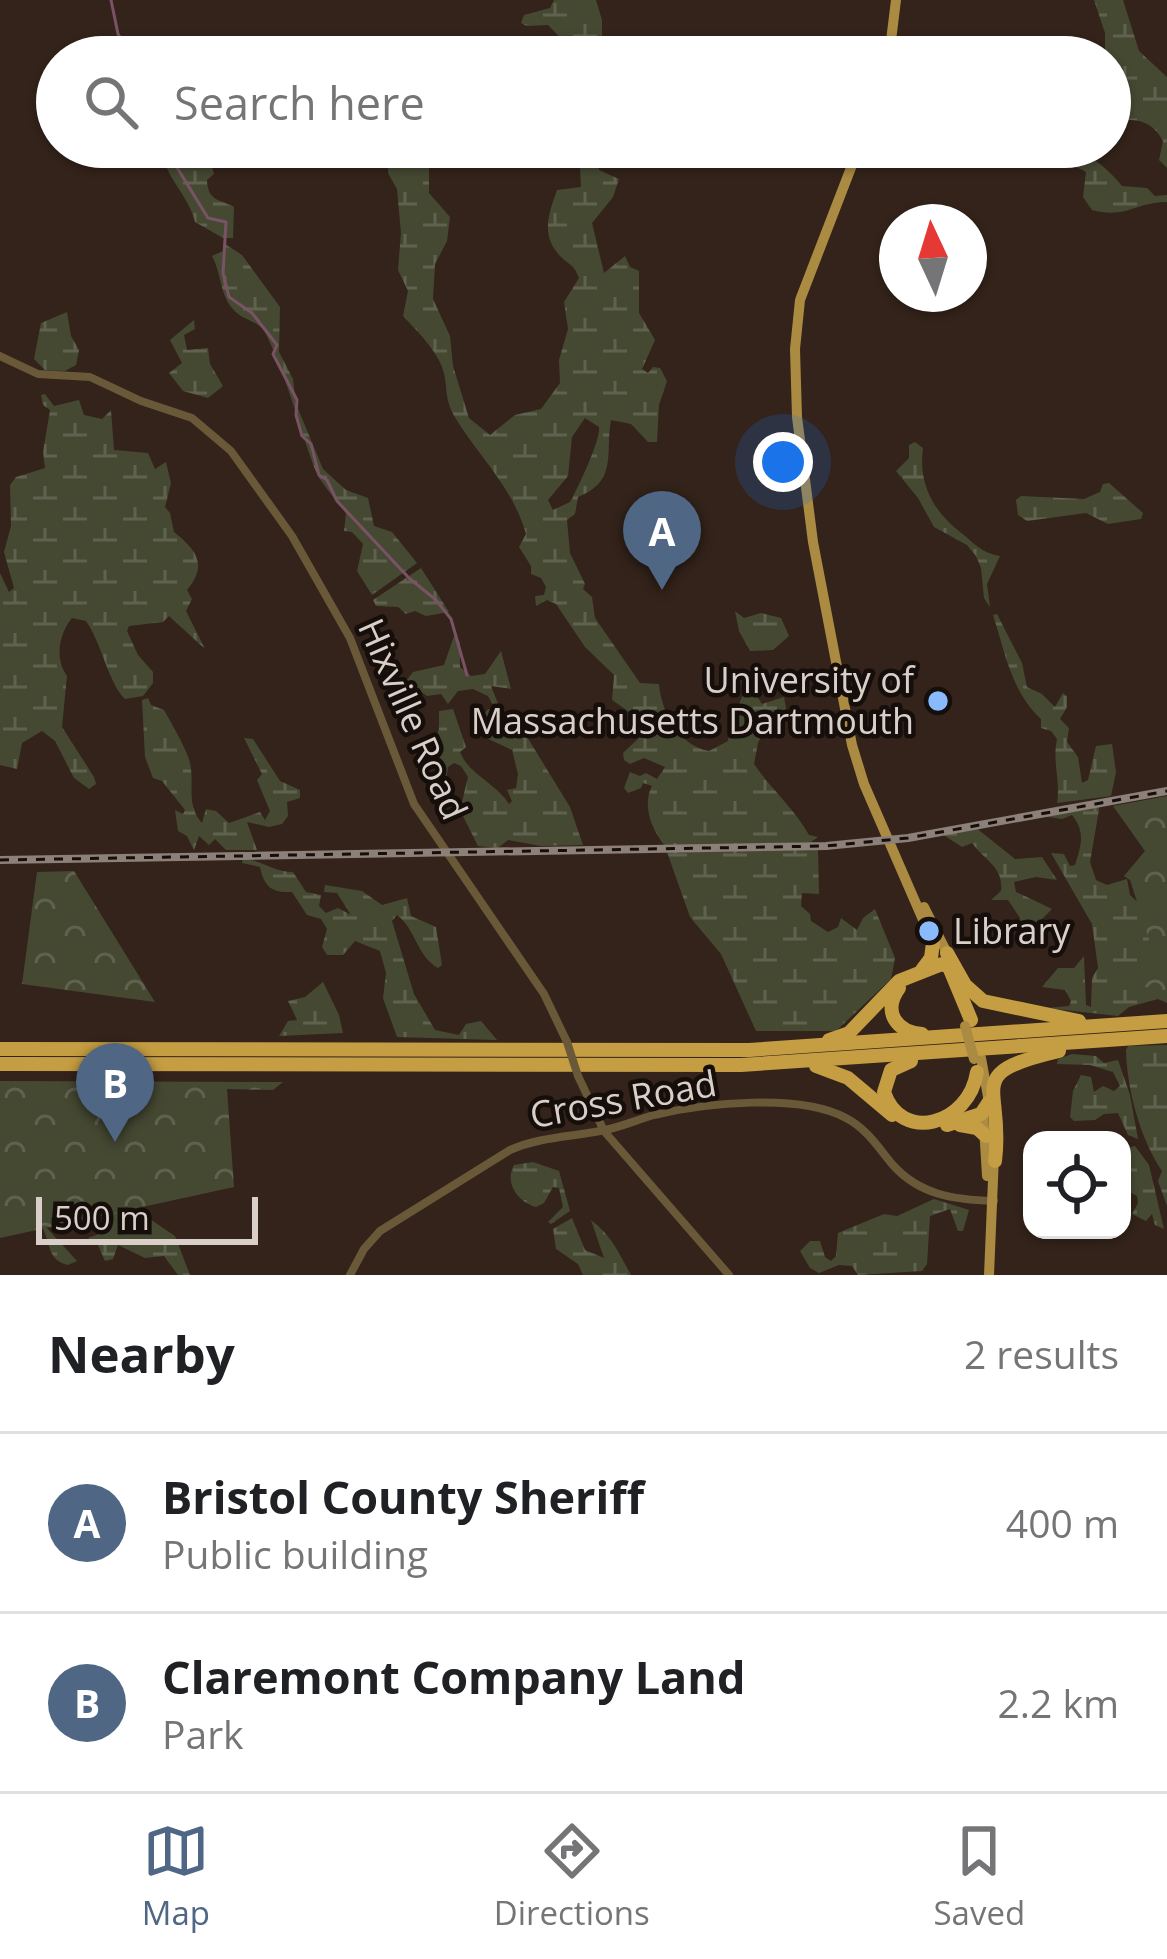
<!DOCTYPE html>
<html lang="en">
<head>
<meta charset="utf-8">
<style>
	body { margin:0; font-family:"Open Sans",sans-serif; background:#f6f6f6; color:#202124 }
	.controls { position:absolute; right:36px; bottom:36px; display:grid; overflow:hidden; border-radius:24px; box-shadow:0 3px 9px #0004 }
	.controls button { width:108px; height:108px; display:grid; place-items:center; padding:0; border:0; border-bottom:3px solid #e0e0e0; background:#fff; color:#202124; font:60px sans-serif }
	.compass { position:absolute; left:879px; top:204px; width:108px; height:108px; border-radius:50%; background:#fff; box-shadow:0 3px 9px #0004; rotate:356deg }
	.scale { position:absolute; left:36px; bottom:30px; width:222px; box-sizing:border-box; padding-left:12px; border:6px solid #d9cfc8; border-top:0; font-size:33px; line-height:42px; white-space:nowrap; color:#d9cfc8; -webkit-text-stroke:9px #150e0a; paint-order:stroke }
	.you { position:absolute; left:783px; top:462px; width:42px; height:42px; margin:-30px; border:9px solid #fff; border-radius:50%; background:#1a73e8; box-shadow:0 0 0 18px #1a73e833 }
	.badge { display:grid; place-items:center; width:78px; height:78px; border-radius:50%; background:#4f6685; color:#fff; font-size:39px; font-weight:700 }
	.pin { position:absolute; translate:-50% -99px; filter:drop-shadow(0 3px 6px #0008) }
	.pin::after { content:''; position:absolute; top:63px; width:42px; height:36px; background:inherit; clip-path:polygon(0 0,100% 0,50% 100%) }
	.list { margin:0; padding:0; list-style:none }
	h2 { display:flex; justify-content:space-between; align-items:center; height:156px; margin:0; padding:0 48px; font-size:51px }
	h2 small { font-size:39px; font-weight:400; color:#757577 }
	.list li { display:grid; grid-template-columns:78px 1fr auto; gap:36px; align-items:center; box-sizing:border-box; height:180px; padding:0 48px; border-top:3px solid #e0e0e0 }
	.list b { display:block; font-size:45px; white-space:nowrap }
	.list p { margin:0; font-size:39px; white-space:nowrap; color:#757577 }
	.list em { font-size:39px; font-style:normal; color:#757577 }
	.icon { flex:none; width:66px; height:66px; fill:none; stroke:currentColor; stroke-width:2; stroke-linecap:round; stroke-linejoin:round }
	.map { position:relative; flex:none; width:1167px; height:1275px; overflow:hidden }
	.search { position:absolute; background:#fff; box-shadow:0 3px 9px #0004; left:36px; right:36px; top:36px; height:132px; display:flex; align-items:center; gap:30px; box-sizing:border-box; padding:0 42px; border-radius:66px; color:#757577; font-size:45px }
	.sheet { height:516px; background:#fff }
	nav { display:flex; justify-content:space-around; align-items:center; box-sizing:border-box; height:168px; border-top:3px solid #e0e0e0; background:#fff; font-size:33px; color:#757577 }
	nav a { display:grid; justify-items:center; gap:6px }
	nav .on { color:#4f6685 }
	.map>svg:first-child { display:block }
	.wetland { fill:url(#wetland-marsh); fill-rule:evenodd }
	.park { fill:url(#park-crowns) }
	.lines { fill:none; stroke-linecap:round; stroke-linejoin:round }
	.stream { stroke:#795365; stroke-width:3 }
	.minor { stroke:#695938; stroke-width:8 }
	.major { stroke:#ab8a41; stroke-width:10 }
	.highway { stroke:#c59d42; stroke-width:14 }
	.rail-casing { stroke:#8d8078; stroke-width:8 }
	.rail { stroke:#150e0a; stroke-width:3; stroke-dasharray:9; stroke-linecap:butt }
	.minor-bridge { stroke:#695938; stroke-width:8 }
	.major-bridge { stroke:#ab8a41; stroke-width:10 }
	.poi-dot { fill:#88bafc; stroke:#150e0a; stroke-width:4.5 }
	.labels { text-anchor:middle; stroke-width:9; stroke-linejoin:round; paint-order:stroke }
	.poi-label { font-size:36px; fill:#d9cfc8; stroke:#150e0a; text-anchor:end }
	.street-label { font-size:36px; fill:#d9cfc8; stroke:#150e0a }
</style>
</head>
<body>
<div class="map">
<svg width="1167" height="1275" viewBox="0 0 1167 1275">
	<defs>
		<pattern id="wetland-marsh" width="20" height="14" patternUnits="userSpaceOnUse" patternTransform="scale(3)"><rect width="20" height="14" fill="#454932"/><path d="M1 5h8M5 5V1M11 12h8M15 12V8" fill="none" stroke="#5f624e"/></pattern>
		<pattern id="park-crowns" width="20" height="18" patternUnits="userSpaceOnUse" patternTransform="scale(3)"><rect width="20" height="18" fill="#454932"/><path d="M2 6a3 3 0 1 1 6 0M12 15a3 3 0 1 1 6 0" fill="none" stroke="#5f624e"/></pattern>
	</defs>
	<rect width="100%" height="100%" fill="#33231a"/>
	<g class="wetland">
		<path d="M554 0H596L602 20V57H579L548 25 527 26 521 23 524 15 550 8Z"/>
		<path d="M1094 0H1123L1139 51 1167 77V168L1159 160 1163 141C1152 120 1137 119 1116 120L1110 115V57H1105V33Z"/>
		<path d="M161 147H185L210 159 214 174 207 180C208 202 220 199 234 207L233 238H223L195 222C187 192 165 179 161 147Z"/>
		<path d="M389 147 421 148 429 164V193L450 217 447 241 435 264 433 299 450 336 453 366 469 418 490 435 515 415 541 409 560 383 559 360 568 329 564 302 579 278C574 264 569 265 560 256 540 235 549 213 557 190L581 187 579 147H594L599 170 619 179 613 197 592 223 604 273 625 256 630 267 639 271V313L655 340 642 369 648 373 653 367 660 368 667 381 659 405 657 442H648L631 424 611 420C605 454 618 481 578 497L575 514 567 520 570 553 585 584 583 589 592 597 595 618 640 683 659 684C661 711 679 746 709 751L728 741 731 721 744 693 738 673 743 675 762 704 784 697 787 714 771 715 758 743 754 764C771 789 794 808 809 835L818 837 811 842 665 846C651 829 642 805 652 786L643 783 641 788 628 793 624 788 630 772 640 776 646 773 657 779 665 767 644 758 630 764 624 760 623 753 644 733 628 711 612 700 614 675 585 647 556 604 547 600 536 606 535 596 544 595 546 587 541 578 531 574V566L519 547 526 534C513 487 477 455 453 414 446 400 447 391 445 378 442 355 418 332 403 316L408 291 398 270 401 233 397 189 388 173ZM585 418 599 427C601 439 578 488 570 502L553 510 548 500 568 476 572 437Z"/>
		<path d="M1056 147C1082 147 1106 166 1122 186L1147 188 1155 196 1167 195V202C1135 202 1127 219 1092 210L1083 197 1086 172 1057 157Z"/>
		<path d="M225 244 242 255 280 307 279 352 293 379 296 404 323 469 346 490 368 498 374 526 392 532 417 563 372 595 357 571 363 544 352 532 344 531 346 514C337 499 320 484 314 467 298 423 287 378 267 336 259 319 243 322 232 308 220 294 221 272 212 256L223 251Z"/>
		<path d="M67 312 71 336 79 350 76 365 65 371 45 370 34 359 41 323Z"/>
		<path d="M194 320 195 329 184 335 187 350 208 348 210 364 223 386 208 398 183 391 169 373 182 363 170 340Z"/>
		<path d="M45 394 54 406 79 400 84 415 102 419 111 410 114 450 148 453 155 469 166 462 171 483 165 507 170 513 174 532C195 549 209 564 187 590L192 599 186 611 205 649 169 616 163 622 129 626 127 631 138 655 153 672V683L143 696 125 699C108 682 102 644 86 621L72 618C58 635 55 660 67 676L62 727 94 777 96 784 89 789 74 778 55 741 42 731 22 743 17 769 0 765V573L9 592 14 588 4 552 11 526 10 485 16 477 45 468 43 452 50 410 43 405 41 395Z"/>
		<path d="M915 442 923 448C918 483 933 511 960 532 974 543 981 553 1000 556L987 584 990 607 984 598 981 568 976 556 967 545 934 527 918 498 896 471 909 458V445Z"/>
		<path d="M1109 483 1143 513 1141 519 1108 524 1086 513 1027 521 1018 515 1016 500 1021 496 1084 499 1100 492 1103 484Z"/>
		<path d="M421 568 449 612 426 616 415 611 406 614 398 607 376 606 373 600Z"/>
		<path d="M735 611 744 618 761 613 781 618 789 636 773 650 750 651 739 631Z"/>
		<path d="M997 614 1022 663 1027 687 1042 694 1055 707 1063 693 1067 696V707L1060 719 1069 728 1067 742 1078 757 1082 783 1088 780 1096 746 1112 744 1116 772 1111 796 1057 803C1061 782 1052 762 1057 739L1051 731 1041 728V719C1011 691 1005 652 993 615Z"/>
		<path d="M454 636 460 642V667L471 676 485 674 501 651 511 689 491 686 499 706 494 707 488 696 473 689 458 691 448 704 441 694 427 696 406 681 413 672 444 665Z"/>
		<path d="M148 698 151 705 164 710C172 724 181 740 187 754 198 778 183 802 202 823L206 809 216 811 229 823 260 812 265 820 270 811 257 780 262 774 244 738 253 739 280 781 300 790V798L287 802 288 816 282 824 269 827 247 822 257 850H226L215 839 209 845 199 836 194 850 187 836 178 831 175 810 183 814 185 810 162 781 153 778 145 757 142 700Z"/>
		<path d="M453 709 466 747 460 752C469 775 496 783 509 804L512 801 507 790 516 788 518 774 512 750 484 737 476 726 488 709 508 713 516 719 570 807 583 845 541 846 508 840 498 848 478 846 460 810 468 777 461 766 454 763 448 767 446 781H443V763L432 743 439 730V711Z"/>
		<path d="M1097 803 1100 804 1090 862 1096 880 1107 885 1127 879 1130 895 1145 909 1167 897V1003L1158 999 1129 1007 1118 1016 1047 1008 1069 1006 1071 1001 1065 990 1042 987 1058 968H1074L1084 956 1086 1005 1091 1007 1092 978 1098 968 1092 924 1051 853 1064 854 1070 866 1075 865C1081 847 1086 832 1072 815L1062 819 1041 816Z"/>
		<path d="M975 827 1015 859 1042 857 1057 880 1036 877 1014 882 1016 892C1029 898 1040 903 1052 909L1039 922 1037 934 1020 935V918L1008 900H991L1001 891C1004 867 984 860 972 843L962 847 942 834Z"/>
		<path d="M818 849 819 894 802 893 801 906 810 914 811 921 828 932 838 927 841 918 857 930 863 918 875 909 895 958 891 979 836 1031H756L721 954 690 917 667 852Z"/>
		<path d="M243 858C261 860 273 872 293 872L306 892 321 895 319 906 326 913 338 908 351 915 337 893 324 892 325 885 362 891 382 905 407 898 411 916 436 927 442 965 438 968C416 955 416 929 397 915L392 921 414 994 435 1030 459 1035 466 1024 481 1021 497 1040 397 1037 383 998 386 973 380 951 355 941 343 955H327L322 947 327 929 321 919 307 915 292 892C272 893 264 887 260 867L242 863Z"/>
		<path d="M323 982 339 1015 343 1033 279 1036 288 1021 297 1020 288 1001 305 997Z"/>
		<path d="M1167 1045V1206L1158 1181 1162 1171C1141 1140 1127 1091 1126 1050L1128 1046Z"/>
		<path d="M1072 1054 1096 1056 1104 1063 1118 1060 1130 1095 1138 1139 1128 1135 1118 1113 1104 1114 1095 1120 1074 1121 1070 1117 1073 1091 1081 1075 1091 1077 1094 1092 1103 1086 1114 1091 1120 1086 1113 1072 1090 1065 1057 1064 1058 1059Z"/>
		<path d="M0 1118 175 1236 190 1275H178L164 1256 145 1258 118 1245 113 1259 105 1261 98 1245 88 1238 102 1233 105 1217 93 1205 45 1226 77 1261 68 1265C47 1260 51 1244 43 1229L35 1223Z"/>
		<path d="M1135 1146 1149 1165 1164 1229 1155 1225 1152 1214 1146 1221 1132 1214 1138 1203 1137 1196 1122 1188V1149Z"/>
		<path d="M533 1162 559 1171 570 1211 551 1224 548 1222 563 1207 559 1188 553 1187 544 1203 536 1207C518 1202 504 1183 514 1165Z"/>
		<path d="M934 1199 969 1210 963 1231H958L950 1209 930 1216 927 1264 922 1271 858 1275 852 1266 839 1265 819 1273 810 1268 800 1251 810 1241H820L825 1257 831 1261 836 1256 838 1233 884 1214 897 1216Z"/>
		<path d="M572 1218 585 1250 604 1258 591 1220C611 1235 619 1253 631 1275H583L578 1264 556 1249 553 1229Z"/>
	</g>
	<g class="park">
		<path d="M1167 796V993L1136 984 1149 939 1130 880 1124 876 1145 851 1113 806Z"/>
		<path d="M74 871 155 1002 22 984 37 872Z"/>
		<path d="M0 1081 283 1082 273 1090 227 1089 234 1187 0 1238Z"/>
	</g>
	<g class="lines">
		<g class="stream">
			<path d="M111 0 118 34 126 47 141 51 143 57"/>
			<path d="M170 147 173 161 208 218 226 222 223 273 229 297 252 313 277 345 273 354 297 400 296 415 302 436 311 444 319 475 327 480 337 501 409 578 436 600 451 619 467 675"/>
		</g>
		<g class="minor">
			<path d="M0 356 38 374 90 377 141 401 192 418 231 451 292 536 350 638 414 804 544 994 567 1042"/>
			<path d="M578 1076 604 1131 729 1275"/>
			<path d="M350 1275 364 1249 380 1231 510 1150C539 1137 570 1137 600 1131 619 1128 636 1120 654 1115 705 1103 800 1093 846 1118 867 1129 878 1147 892 1164 919 1195 955 1200 994 1201"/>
		</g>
		<g class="major">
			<path d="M889 57 896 0"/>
			<path d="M859 147 800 300 795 349 797 417 813 542 852 745 864 784 934 945"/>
			<path d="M924 907 948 955"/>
			<path d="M981 1058 989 1102"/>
			<path d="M983 1111 987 1176"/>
			<path d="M989 1275 994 1156"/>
		</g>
		<g class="highway">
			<path d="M947 953 965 985 983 1001 1079 1021"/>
			<path d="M922 970 931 958 933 943"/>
			<path d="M899 988C882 1011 896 1032 922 1034"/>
			<path d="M829 1040 849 1033 899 981 942 964 949 967 971 1020"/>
			<path d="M0 1049 749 1050 1167 1021"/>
			<path d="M911 1061 891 1070 884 1092C901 1144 969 1125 977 1072"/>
			<path d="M0 1064 741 1065 1167 1036"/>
			<path d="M816 1066 848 1078 892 1115"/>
			<path d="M947 1125 981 1114 989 1102"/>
			<path d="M960 1125 977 1128 986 1136"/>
			<path d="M995 1161C1005 1085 960 1074 1059 1051"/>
		</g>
		<defs>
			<path id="rail" d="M0 860 826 846 908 838 1167 791"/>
		</defs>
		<use href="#rail" class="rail-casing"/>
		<use href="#rail" class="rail"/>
		<path class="minor-bridge" d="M567 1042 578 1076"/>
		<path class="major-bridge" d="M965 1026 974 1059"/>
	</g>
	<g class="poi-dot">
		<circle cx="938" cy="701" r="12"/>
		<circle cx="929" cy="931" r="12"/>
	</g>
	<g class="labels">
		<g class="poi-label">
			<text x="914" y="693">University of<tspan x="914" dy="41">Massachusetts Dartmouth</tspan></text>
			<text x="953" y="944" text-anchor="start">Library</text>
		</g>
		<g class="street-label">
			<text transform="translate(413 719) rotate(66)" y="13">Hixville Road</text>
			<text transform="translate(623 1099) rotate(-10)" y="13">Cross Road</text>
		</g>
	</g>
</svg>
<div class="controls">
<button><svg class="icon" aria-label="locate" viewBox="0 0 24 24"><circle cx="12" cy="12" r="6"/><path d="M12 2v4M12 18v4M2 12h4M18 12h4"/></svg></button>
</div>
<svg class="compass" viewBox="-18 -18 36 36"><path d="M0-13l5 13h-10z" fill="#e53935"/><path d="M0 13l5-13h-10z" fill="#757577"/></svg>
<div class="scale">500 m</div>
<div class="you"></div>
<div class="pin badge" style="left:662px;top:590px">A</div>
<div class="pin badge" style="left:115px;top:1142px">B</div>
<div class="search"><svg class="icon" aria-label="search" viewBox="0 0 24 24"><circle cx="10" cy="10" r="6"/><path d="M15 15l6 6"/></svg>Search here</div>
</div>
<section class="sheet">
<h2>Nearby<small>2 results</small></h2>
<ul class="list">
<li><span class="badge">A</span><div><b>Bristol County Sheriff</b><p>Public building</p></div><em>400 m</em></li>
<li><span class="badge">B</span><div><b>Claremont Company Land</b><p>Park</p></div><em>2.2 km</em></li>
</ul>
</section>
<nav>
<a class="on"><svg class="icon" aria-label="map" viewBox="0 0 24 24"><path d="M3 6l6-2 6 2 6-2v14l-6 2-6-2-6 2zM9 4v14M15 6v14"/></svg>Map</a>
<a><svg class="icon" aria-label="directions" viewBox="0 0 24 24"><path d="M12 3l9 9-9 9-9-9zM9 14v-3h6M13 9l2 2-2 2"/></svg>Directions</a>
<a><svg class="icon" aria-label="saved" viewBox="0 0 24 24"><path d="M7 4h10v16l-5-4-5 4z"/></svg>Saved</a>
</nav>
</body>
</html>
